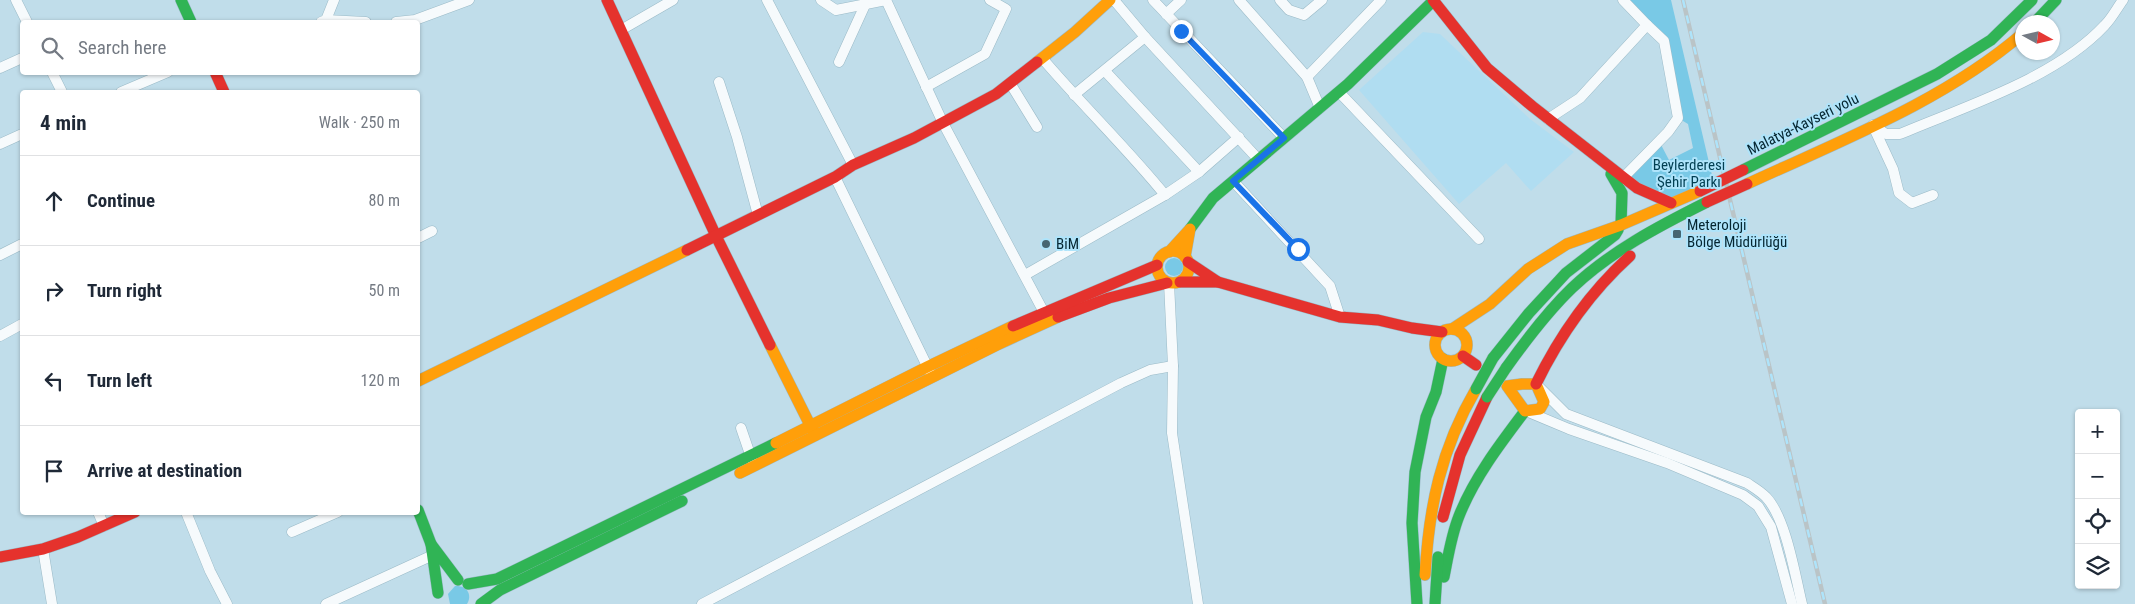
<!DOCTYPE html>
<html lang="en">
<head>
<meta charset="utf-8">
<style>
	body { margin:0; font-family:"Roboto Condensed",sans-serif; background:#f6f6f7; color:#1f2937 }
	.controls { position:absolute; right:15px; bottom:15px; display:grid; overflow:hidden; border-radius:5px; box-shadow:0 1px 4px #0004 }
	.controls button { width:45px; height:45px; display:grid; place-items:center; padding:0; border:0; border-bottom:1px solid #e0e1e3; background:#fff; color:#1f2937; font:25px sans-serif }
	.compass { position:absolute; left:2015px; top:15px; width:45px; height:45px; border-radius:50%; background:#fff; box-shadow:0 1px 4px #0004; rotate:98deg }
	.stop { position:absolute; width:15px; height:15px; margin:-11px; border:4px solid #1a73e8; border-radius:50%; background:#fff }
	.stop.end { background:#1a73e8; border-color:#fff; box-shadow:0 1px 5px #0008 }
	.list { margin:0; padding:0; list-style:none }
	h2 { display:flex; justify-content:space-between; align-items:center; height:65px; margin:0; padding:0 20px; font-size:21px }
	h2 small { font-size:16px; font-weight:400; color:#747a83 }
	.list li { display:grid; grid-template-columns:32px 1fr auto; gap:15px; align-items:center; box-sizing:border-box; height:90px; padding:0 20px; border-top:1px solid #e0e1e3 }
	.list b { display:block; font-size:19px; white-space:nowrap }
	.list em { font-size:16px; font-style:normal; color:#747a83 }
	.icon { flex:none; width:28px; height:28px; fill:none; stroke:currentColor; stroke-width:2; stroke-linecap:round; stroke-linejoin:round }
	.map { position:relative; flex:none; width:2135px; height:604px; overflow:hidden }
	.search { position:absolute; background:#fff; box-shadow:0 1px 4px #0004; left:20px; top:20px; width:400px; height:55px; display:flex; align-items:center; gap:12px; box-sizing:border-box; padding:0 18px; border-radius:5px; color:#747a83; font-size:19px }
	.panel { position:absolute; background:#fff; box-shadow:0 1px 4px #0004; left:20px; top:90px; width:400px; height:425px; border-radius:5px }
	.map>svg:first-child { display:block }
	.built { fill:#b0ddf1 }
	.green { fill:#79c9e6 }
	.lines { fill:none; stroke-linecap:round; stroke-linejoin:round }
	.street-casing { stroke:#9abac7; stroke-width:11 }
	.fast-casing { stroke:#9abac7; stroke-width:12 }
	.slow-casing { stroke:#9abac7; stroke-width:12 }
	.jam-casing { stroke:#9abac7; stroke-width:12 }
	.street { stroke:#f6fafc; stroke-width:10 }
	.fast { stroke:#30b455; stroke-width:11 }
	.slow { stroke:#ff9f0a; stroke-width:11 }
	.jam { stroke:#e5322d; stroke-width:11 }
	.rail-casing { stroke:#bac4c7; stroke-width:4.5 }
	.rail { stroke:#aee4fb; stroke-width:2.5; stroke-dasharray:8; stroke-linecap:butt }
	.fast-bridge-casing { stroke:#a9bbc3; stroke-width:12; stroke-linecap:butt }
	.jam-bridge-casing { stroke:#a9bbc3; stroke-width:12; stroke-linecap:butt }
	.fast-bridge { stroke:#30b455; stroke-width:11 }
	.jam-bridge { stroke:#e5322d; stroke-width:11 }
	.route { stroke:#1a73e8; stroke-width:6 }
	.poi-dot { fill:#466672; stroke:#aee4fb; stroke-width:2 }
	.labels { text-anchor:middle; stroke-width:4; stroke-linejoin:round; paint-order:stroke }
	.street-label { font-size:15px; fill:#052631; stroke:#aee4fb }
	.park-label { font-size:15px; fill:#023f52; stroke:#aee4fb }
	.poi-label { font-size:15px; fill:#052631; stroke:#aee4fb; text-anchor:start }
</style>
</head>
<body>
<div class="map">
<svg width="2135" height="604" viewBox="0 0 2135 604">
	<rect width="100%" height="100%" fill="#c0ddea"/>
	<path class="built" d="M1423 32 1440 34 1530 119 1574 152 1531 191 1506 163 1459 204 1359 90Z"/>
	<g class="green">
		<path d="M1623 0H1671L1714 184 1671 203 1623 178 1659 141 1669 160 1693 148 1688 124 1678 118 1664 41Z"/>
		<circle cx="1174" cy="267" r="9"/>
		<path d="M455 586C466 585 473 594 467 604H450L448 594Z"/>
	</g>
	<g class="lines">
		<defs>
			<g id="street">
				<path d="M16 0 27 22"/>
				<path d="M767 0 853 165"/>
				<path d="M821 0 836 10 886 0"/>
				<path d="M886 0 943 123 1047 318"/>
				<path d="M1114 0 1145 37 1258 159"/>
				<path d="M1153 0 1284 138"/>
				<path d="M1239 0 1307 77 1320 108"/>
				<path d="M1280 0 1289 10 1304 15 1322 0"/>
				<path d="M1166 14 1181 0"/>
				<path d="M326 20 334 0"/>
				<path d="M321 22 326 20 366 22"/>
				<path d="M396 22 415 20 469 0"/>
				<path d="M621 30 673 0"/>
				<path d="M1042 58C1082 105 1126 147 1165 195"/>
				<path d="M839 62 865 5"/>
				<path d="M0 68 22 58"/>
				<path d="M1105 71 1199 172"/>
				<path d="M52 72 62 92"/>
				<path d="M1307 77 1381 0"/>
				<path d="M719 82 737 137 758 215"/>
				<path d="M1010 83 1037 127"/>
				<path d="M926 87 985 54 1006 9 990 0"/>
				<path d="M121 92 168 72"/>
				<path d="M1339 92 1479 239"/>
				<path d="M1074 95 1145 37"/>
				<path d="M1548 119 1580 98 1647 25 1623 0"/>
				<path d="M1873 125 1886 134H1900C1966 106 2056 78 2105 25 2112 18 2117 8 2123 0"/>
				<path d="M1873 126 1893 169 1899 193 1912 203 1933 195"/>
				<path d="M0 144 22 134"/>
				<path d="M835 177 930 372"/>
				<path d="M1233 181 1330 286 1340 317"/>
				<path d="M1619 182 1668 132 1678 118 1664 41 1647 25"/>
				<path d="M418 238 432 231"/>
				<path d="M0 255 22 244"/>
				<path d="M1025 275 1165 195 1199 172 1239 137"/>
				<path d="M1169 283 1173 366 1172 433 1198 604"/>
				<path d="M0 336 22 324"/>
				<path d="M1539 387 1566 414 1747 483C1753 487 1760 491 1766 497 1786 518 1795 575 1802 604"/>
				<path d="M1526 411 1569 429 1667 463 1743 495 1758 506 1771 527 1792 604"/>
				<path d="M741 428 753 463"/>
				<path d="M98 512 104 526"/>
				<path d="M186 512 210 571 227 604"/>
				<path d="M292 532 338 512"/>
				<path d="M43 549 52 604"/>
				<path d="M326 604 433 555"/>
				<path d="M702 604 1121 383 1150 370 1173 366"/>
			</g>
			<g id="fast">
				<path d="M181 0 191 22"/>
				<path d="M2035 22 2056 0"/>
				<path d="M1743 170 1937 74 1991 40 2032 0"/>
				<path d="M1611 174 1622 193 1621 225"/>
				<path d="M1190 229 1213 198 1348 84 1434 0"/>
				<path d="M1493 358 1529 313 1566 273 1615 235 1618 230"/>
				<path d="M1506 368C1526 340 1547 312 1572 288 1611 251 1659 226 1707 202"/>
				<path d="M418 510 431 544"/>
				<path d="M1444 577C1448 557 1451 536 1459 516 1474 478 1500 444 1525 411"/>
				<path d="M468 584 497 579 776 443"/>
				<path d="M438 593 431 544 458 580"/>
				<path d="M481 604 500 590 682 501"/>
				<path d="M1417 604 1412 523 1415 472 1426 417 1436 392 1443 359"/>
				<path d="M1435 604 1438 557"/>
			</g>
			<g id="slow">
				<path d="M1037 62 1075 32 1110 0"/>
				<path d="M1747 184C1840 141 1944 101 2022 34"/>
				<circle cx="1173" cy="267" r="16"/>
				<path d="M1169 252 1190 229 1185 257"/>
				<circle cx="1451" cy="345" r="16"/>
				<path d="M1452 329 1490 304 1528 269 1567 244 1621 225 1700 191"/>
				<path d="M770 345 815 435"/>
				<path d="M418 381 687 250"/>
				<path d="M1522 384H1536L1544 402 1540 409 1525 411 1507 386Z"/>
				<path d="M776 443 927 367 1013 326"/>
				<path d="M740 473 999 344 1058 317"/>
				<path d="M1425 575C1429 506 1441 449 1476 389"/>
			</g>
			<g id="jam">
				<path d="M607 0 716 236 770 345"/>
				<path d="M1433 0 1487 68 1532 106 1637 188 1671 203"/>
				<path d="M215 72 224 92"/>
				<path d="M687 250 835 177 853 165 914 138 996 94 1037 62"/>
				<path d="M1180 282H1218L1188 262"/>
				<path d="M1218 282 1340 317 1378 320 1412 328 1442 332"/>
				<path d="M1058 317 1109 298 1167 283"/>
				<path d="M1013 326 1157 265"/>
				<path d="M1463 356 1476 365"/>
				<path d="M1536 384C1560 335 1589 293 1630 256"/>
				<path d="M1443 517 1460 455 1487 397"/>
				<path d="M0 557 43 549 78 537 135 512"/>
			</g>
		</defs>
		<use href="#street" class="street-casing"/>
		<use href="#fast" class="fast-casing"/>
		<use href="#slow" class="slow-casing"/>
		<use href="#jam" class="jam-casing"/>
		<use href="#street" class="street"/>
		<use href="#fast" class="fast"/>
		<use href="#slow" class="slow"/>
		<use href="#jam" class="jam"/>
		<defs>
			<path id="rail" d="M1683 0 1825 604"/>
		</defs>
		<use href="#rail" class="rail-casing"/>
		<use href="#rail" class="rail"/>
		<defs>
			<g id="fast-bridge">
				<path d="M1476 389 1493 358"/>
				<path d="M1487 397 1506 368"/>
			</g>
			<g id="jam-bridge">
				<path d="M1700 191 1743 170"/>
				<path d="M1707 202 1747 184"/>
			</g>
		</defs>
		<use href="#fast-bridge" class="fast-bridge-casing"/>
		<use href="#jam-bridge" class="jam-bridge-casing"/>
		<use href="#fast-bridge" class="fast-bridge"/>
		<use href="#jam-bridge" class="jam-bridge"/>
	</g>
	<g class="lines">
		<path class="route" d="M1181 31 1284 138 1233 181 1298 249"/>
	</g>
	<g class="poi-dot">
		<rect x="1672" y="229" width="10" height="10" rx="2.5"/>
		<circle cx="1046" cy="244" r="5"/>
	</g>
	<g class="labels">
		<g class="street-label">
			<text transform="translate(1803 124) rotate(-26)" y="5">Malatya-Kayseri yolu</text>
		</g>
		<g class="park-label">
			<text x="1689" y="170">Beylerderesi<tspan x="1689" dy="17">Şehir Parkı</tspan></text>
		</g>
		<g class="poi-label">
			<text x="1687" y="230">Meteroloji<tspan x="1687" dy="17">Bölge Müdürlüğü</tspan></text>
			<text x="1056" y="249">BiM</text>
		</g>
	</g>
</svg>
<div class="controls">
<button>+</button>
<button>−</button>
<button><svg class="icon" aria-label="locate" viewBox="0 0 24 24"><circle cx="12" cy="12" r="6"/><path d="M12 2v4M12 18v4M2 12h4M18 12h4"/></svg></button>
<button><svg class="icon" aria-label="layers" viewBox="0 0 24 24"><path d="M12 4l9 5-9 5-9-5zM3 14l9 5 9-5"/></svg></button>
</div>
<svg class="compass" viewBox="-18 -18 36 36"><path d="M0-13l5 13h-10z" fill="#e53935"/><path d="M0 13l5-13h-10z" fill="#747a83"/></svg>
<div class="stop" style="left:1298px;top:249px"></div>
<div class="stop end" style="left:1181px;top:31px"></div>
<div class="search"><svg class="icon" aria-label="search" viewBox="0 0 24 24"><circle cx="10" cy="10" r="6"/><path d="M15 15l6 6"/></svg>Search here</div>
<section class="panel">
<h2>4 min<small>Walk · 250 m</small></h2>
<ul class="list">
<li><svg class="icon" aria-label="ahead" viewBox="0 0 24 24"><path d="M12 20V5M6 11l6-6 6 6"/></svg><div><b>Continue</b></div><em>80 m</em></li>
<li><svg class="icon" aria-label="right" viewBox="0 0 24 24"><path d="M7 20v-9h11M14 6l5 5-5 5"/></svg><div><b>Turn right</b></div><em>50 m</em></li>
<li><svg class="icon" aria-label="left" viewBox="0 0 24 24"><path d="M17 20v-9H6M10 6l-5 5 5 5"/></svg><div><b>Turn left</b></div><em>120 m</em></li>
<li><svg class="icon" aria-label="arrive" viewBox="0 0 24 24"><path d="M6 21V4h12l-3 4 3 4H6"/></svg><div><b>Arrive at destination</b></div></li>
</ul>
</section>
</div>
</body>
</html>
